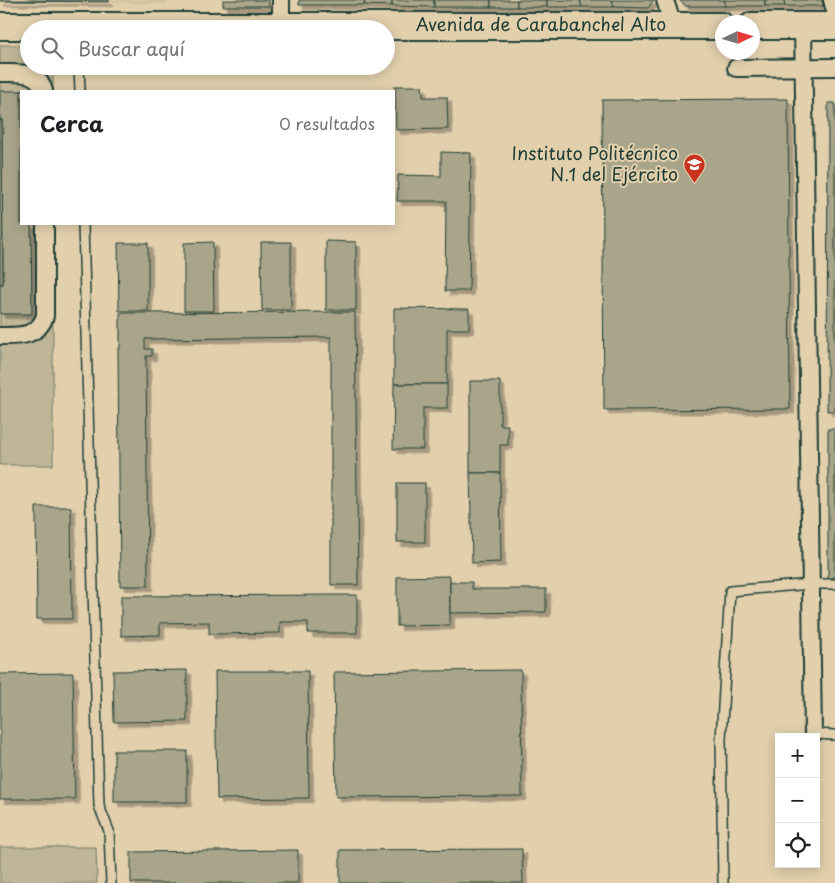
<!DOCTYPE html>
<html lang="es">
<head>
<meta charset="utf-8">
<style>
	body { margin:0; font-family:"Playpen Sans",sans-serif; background:#f6f6f6; color:#202124 }
	.controls { position:absolute; right:15px; bottom:15px; display:grid; overflow:hidden; border-radius:0px; box-shadow:0 2px 12px #0003 }
	.controls button { width:45px; height:45px; display:grid; place-items:center; padding:0; border:0; border-bottom:1px solid #e0e0e0; background:#fff; color:#202124; font:25px sans-serif }
	.compass { position:absolute; left:715px; top:15px; width:45px; height:45px; border-radius:50%; background:#fff; box-shadow:0 2px 12px #0003; rotate:86deg }
	.list { margin:0; padding:0; list-style:none }
	h2 { display:flex; justify-content:space-between; align-items:center; height:65px; margin:0; padding:0 20px; font-size:21px }
	h2 small { font-size:16px; font-weight:400; color:#757577 }
	.icon { flex:none; width:28px; height:28px; fill:none; stroke:currentColor; stroke-width:2; stroke-linecap:round; stroke-linejoin:round }
	.map { position:relative; flex:none; width:835px; height:883px; overflow:hidden }
	.search { position:absolute; background:#fff; box-shadow:0 2px 12px #0003; left:20px; top:20px; width:375px; height:55px; display:flex; align-items:center; gap:12px; box-sizing:border-box; padding:0 18px; border-radius:28px; color:#757577; font-size:19px }
	.panel { position:absolute; background:#fff; box-shadow:0 2px 12px #0003; left:20px; top:90px; width:375px; height:135px; border-radius:0px }
	.map>svg:first-child { display:block }
	.built { fill:#d1c3a2 }
	.green { fill:#bfb697; stroke:#6f7a66 }
	.building { fill:#a9a58a; stroke:#1f3d34; filter:url(#shadow) }
	.lines { fill:none; stroke-linecap:round; stroke-linejoin:round }
	.service-casing { stroke:#1f3d34; stroke-width:12 }
	.minor-casing { stroke:#1f3d34; stroke-width:20 }
	.primary-casing { stroke:#1f3d34; stroke-width:30 }
	.service { stroke:#e2d0ad; stroke-width:9 }
	.minor { stroke:#e2d0ad; stroke-width:16 }
	.primary { stroke:#e2d0ad; stroke-width:26 }
	.labels { text-anchor:middle; stroke-width:4; stroke-linejoin:round; paint-order:stroke }
	.street-label { font-size:18px; fill:#1f3d34; stroke:#e2d0ad }
	.poi-label { font-size:18px; fill:#1f3d34; stroke:#e2d0ad; text-anchor:end }
</style>
</head>
<body>
<div class="map">
<svg width="835" height="883" viewBox="0 0 835 883">
	<defs>
		<filter id="shadow"><feDropShadow dx="4.5" dy="4.5" stdDeviation="0" flood-color="#0004"/></filter>
	</defs>
	<rect width="100%" height="100%" fill="#e2d0ad"/>
	<filter id="ink" filterUnits="userSpaceOnUse"><feTurbulence type="fractalNoise" baseFrequency=".02" numOctaves="2"/><feDisplacementMap in="SourceGraphic" scale="10" xChannelSelector="R" yChannelSelector="G"/><feConvolveMatrix kernelMatrix="1 2 1 2 8 2 1 2 1" color-interpolation-filters="sRGB"/></filter>
	<g filter="url(#ink)">
		<path class="built" d="M109 0H168V4L109 2Z"/>
		<g class="green">
			<path d="M0 45H29V66H53V91H21V224H53V465H0Z"/>
			<path d="M0 847H96L97 883H0Z"/>
		</g>
		<g class="building">
			<path d="M0 0H109V2L0 1Z"/>
			<rect x="223" y="0" width="46" height="6"/>
			<path d="M299 0H365L364 5H299Z"/>
			<path d="M365 0H392V6L364 5Z"/>
			<path d="M392 0H434V7L392 6Z"/>
			<rect x="434" y="0" width="57" height="7"/>
			<rect x="491" y="0" width="26" height="7"/>
			<rect x="517" y="0" width="30" height="7"/>
			<path d="M547 0H580L582 7H547Z"/>
			<path d="M580 0H612L614 7H582Z"/>
			<path d="M612 0H654L648 8 614 7Z"/>
			<path d="M679 0H725V6H686Z"/>
			<rect x="725" y="0" width="40" height="6"/>
			<path d="M765 0H784L785 6H765Z"/>
			<path d="M784 0H822L823 6H785Z"/>
			<path d="M395 86H422L423 97H447L448 129 396 130Z"/>
			<path d="M0 91H30H21V224H31L32 314H0V284H3L2 120H0Z"/>
			<path d="M788 99 790 409 604 410 602 100Z"/>
			<path d="M828 103H835V411H827Z"/>
			<path d="M0 120H2L3 284H0Z"/>
			<path d="M441 152 471 153 469 291H445L446 201H397L398 175 441 176Z"/>
			<path d="M326 241 356 242V310H326Z"/>
			<path d="M213 242 214 311H184V243Z"/>
			<path d="M261 242H291V310H262Z"/>
			<path d="M118 243H148V311H119Z"/>
			<path d="M394 308 469 309V329H447V384H394Z"/>
			<path d="M355 312 358 585H331V337L145 339V349H152V356H146L148 586H120L118 349H120V313Z"/>
			<path d="M470 381H500V425H508V445H500V473H470Z"/>
			<path d="M394 384H447V408H423V449H393Z"/>
			<rect x="828" y="429" width="7" height="149"/>
			<path d="M470 473H500L501 562 472 563Z"/>
			<rect x="397" y="483" width="28" height="59"/>
			<path d="M36 507H71L72 619H37Z"/>
			<path d="M450 576V625L397 626V577Z"/>
			<path d="M450 582H472V589H546V612L450 613Z"/>
			<path d="M357 595V633H308V622H280V633L209 634V622L160 623V635L121 636V596Z"/>
			<path d="M187 670V721L114 722 113 671Z"/>
			<path d="M521 670 522 796 336 797 334 672Z"/>
			<path d="M215 671H308L309 798 217 799Z"/>
			<path d="M73 673 75 799H0V674Z"/>
			<rect x="114" y="751" width="73" height="51"/>
			<path d="M522 849 523 883H340V850Z"/>
			<path d="M298 850V883H131V852Z"/>
		</g>
		<g class="lines">
			<defs>
				<g id="service">
					<path d="M79 66 80 91"/>
					<path d="M83 224 99 806 109 831 111 883"/>
					<path d="M813 734 835 735"/>
					<path d="M723 883 721 739 730 591 811 584H835"/>
				</g>
				<g id="minor">
					<path d="M281 0V25"/>
					<path d="M665 0 673 26"/>
					<path d="M832 0 835 11"/>
					<path d="M803 26 813 734"/>
					<path d="M736 68 835 67"/>
					<path d="M0 73C18 73 38 70 44 91"/>
					<path d="M0 336C20 336 38 337 45 316V224"/>
				</g>
				<g id="primary">
					<path d="M0 26H722"/>
					<path d="M752 26H835"/>
				</g>
			</defs>
			<use href="#service" class="service-casing"/>
			<use href="#minor" class="minor-casing"/>
			<use href="#primary" class="primary-casing"/>
			<use href="#service" class="service"/>
			<use href="#minor" class="minor"/>
			<use href="#primary" class="primary"/>
		</g>
	</g>
	<defs>
		<symbol id="school-pin" viewBox="-11 -11 22 30"><path d="M0 17L-7.5 6A9.5 9.5 0 1 1 7.5 6Z" fill="#c8321e" stroke="#e2d0ad"/><path d="M0-5L7-2L0 1L-7-2ZM-4 1L0 2.5L4 1V4Q0 6-4 4Z" fill="#fff"/></symbol>
	</defs>
	<g fill-rule="evenodd">
		<use href="#school-pin" x="682" y="152" width="25" height="34"/>
	</g>
	<g class="labels">
		<g class="street-label">
			<text x="541" y="31">Avenida de Carabanchel Alto</text>
		</g>
		<g class="poi-label">
			<text x="678" y="160">Instituto Politécnico<tspan x="678" dy="21">N.1 del Ejército</tspan></text>
		</g>
	</g>
</svg>
<div class="controls">
<button>+</button>
<button>−</button>
<button><svg class="icon" aria-label="locate" viewBox="0 0 24 24"><circle cx="12" cy="12" r="6"/><path d="M12 2v4M12 18v4M2 12h4M18 12h4"/></svg></button>
</div>
<svg class="compass" viewBox="-18 -18 36 36"><path d="M0-13l5 13h-10z" fill="#e53935"/><path d="M0 13l5-13h-10z" fill="#757577"/></svg>
<div class="search"><svg class="icon" aria-label="search" viewBox="0 0 24 24"><circle cx="10" cy="10" r="6"/><path d="M15 15l6 6"/></svg>Buscar aquí</div>
<section class="panel">
<h2>Cerca<small>0 resultados</small></h2>
<ul class="list">
</ul>
</section>
</div>
</body>
</html>
